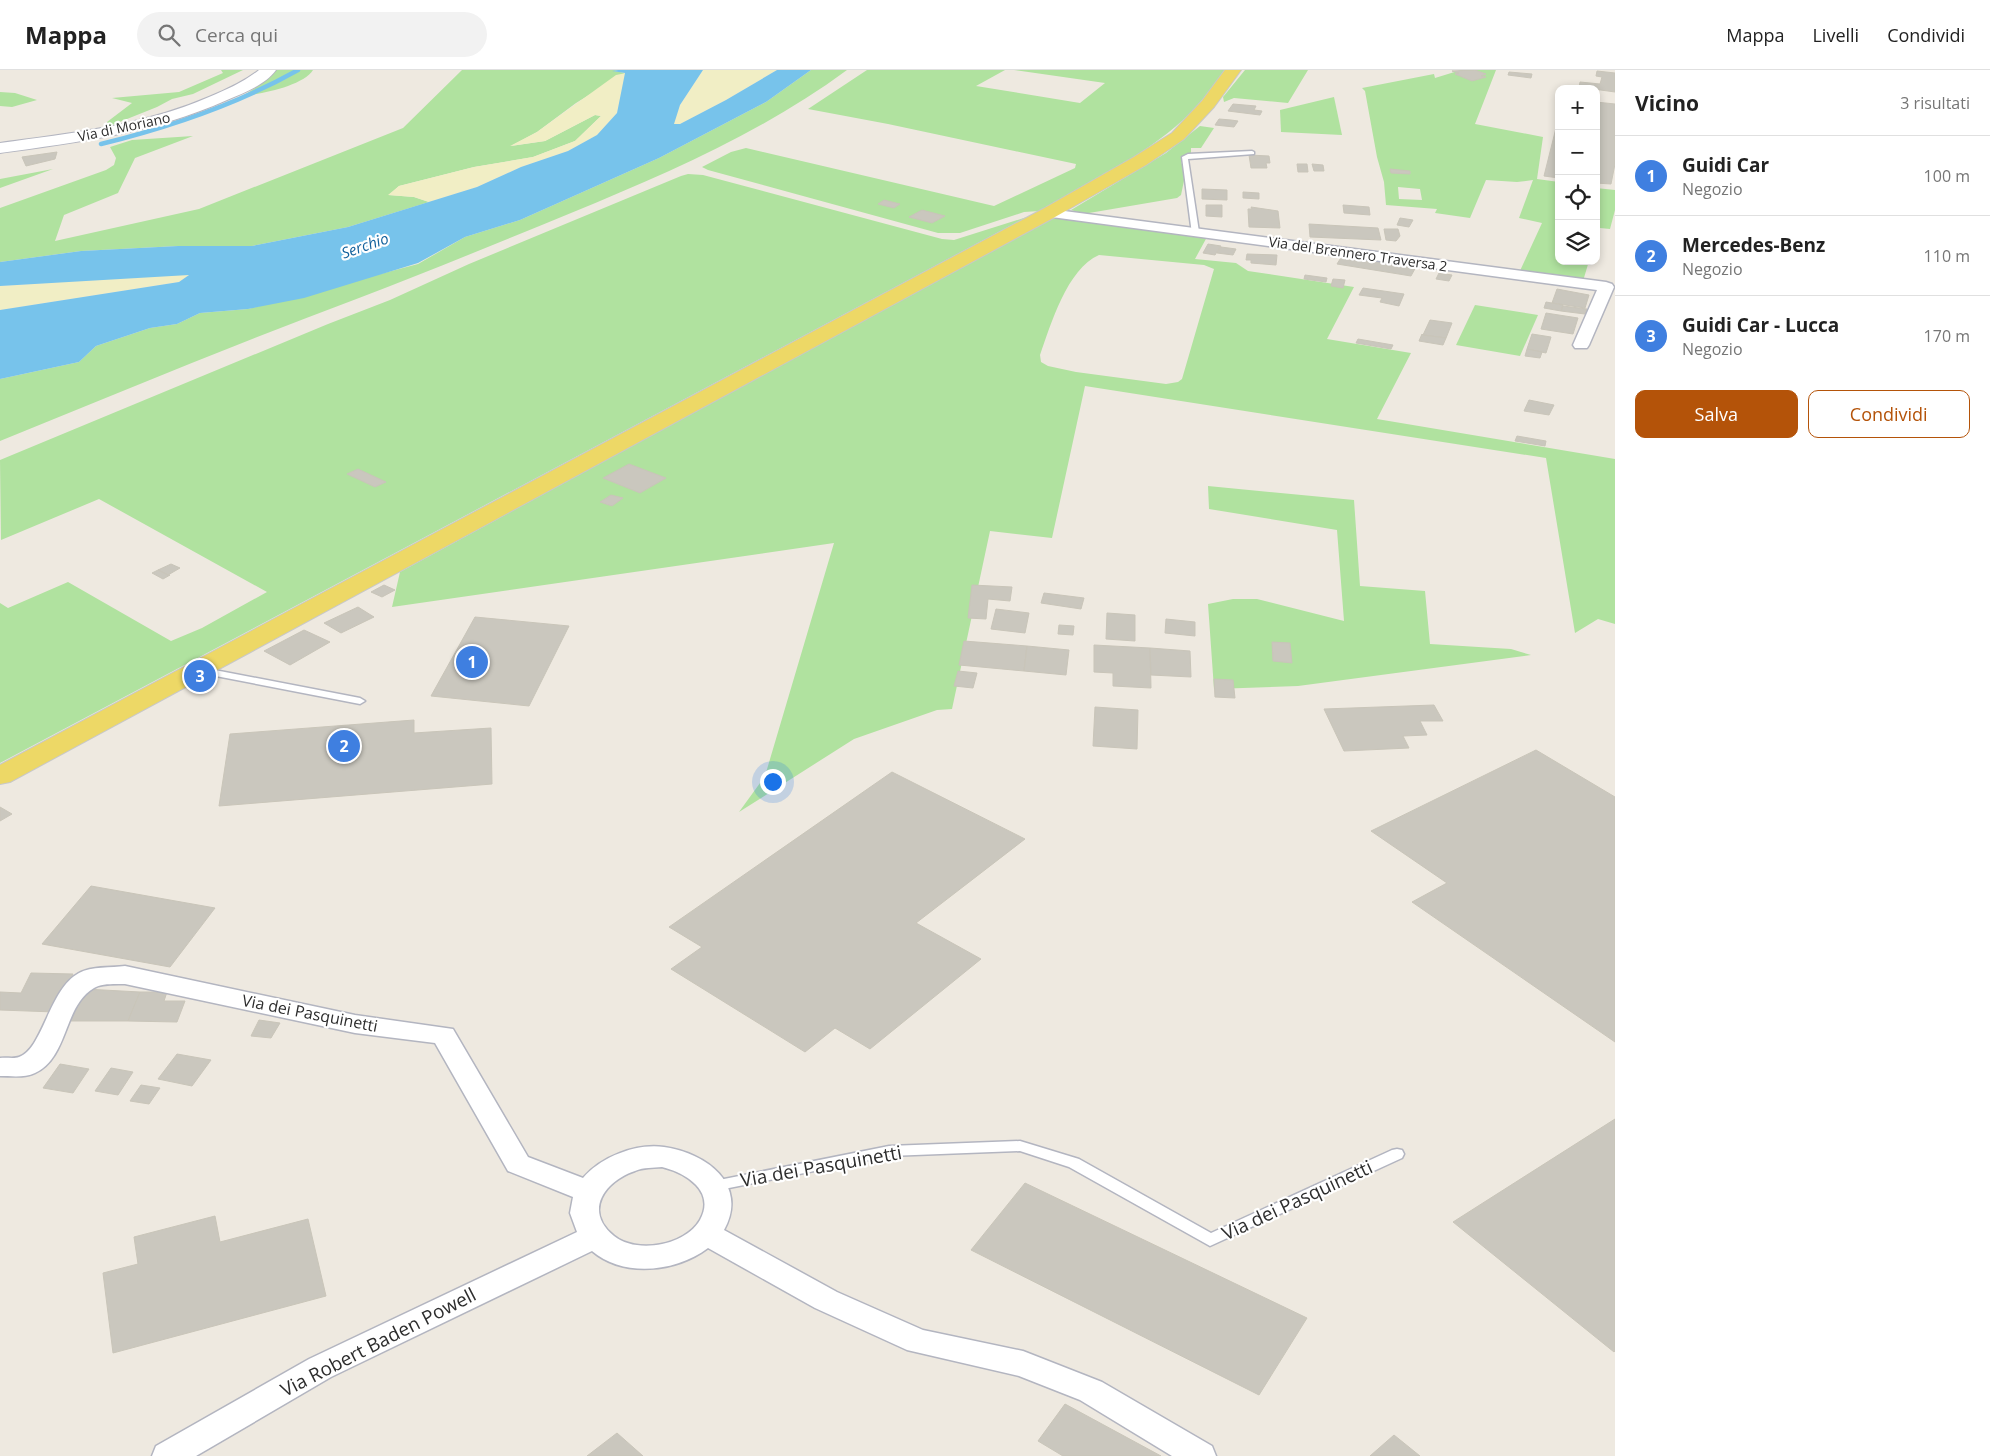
<!DOCTYPE html>
<html lang="it">
<head>
<meta charset="utf-8">
<style>
	body { margin:0; font-family:"Open Sans",sans-serif; background:#f2f2f2; color:#222 }
	.controls { position:absolute; right:15px; top:15px; display:grid; overflow:hidden; border-radius:10px; box-shadow:0 2px 8px #0003 }
	.controls button { width:45px; height:45px; display:grid; place-items:center; padding:0; border:0; border-bottom:1px solid #e0e0e0; background:#fff; color:#222; font:25px sans-serif }
	.you { position:absolute; left:772px; top:711px; width:18px; height:18px; margin:-12px; border:4px solid #fff; border-radius:50%; background:#1a73e8; box-shadow:0 0 0 8px #1a73e833 }
	.badge { display:grid; place-items:center; width:32px; height:32px; border-radius:50%; background:#b45309; color:#fff; font-size:16px; font-weight:700 }
	.pin { position:absolute; translate:-50% -50%; border:2px solid #fff; box-shadow:0 1px 5px #0006 }
	.list { margin:0; padding:0; list-style:none }
	h2 { display:flex; justify-content:space-between; align-items:center; height:65px; margin:0; padding:0 20px; font-size:21px }
	h2 small { font-size:16px; font-weight:400; color:#767676 }
	.list li { display:grid; grid-template-columns:32px 1fr auto; gap:15px; align-items:center; box-sizing:border-box; height:80px; padding:0 20px; border-top:1px solid #e0e0e0 }
	.list b { display:block; font-size:19px; white-space:nowrap }
	.list p { margin:0; font-size:16px; white-space:nowrap; color:#767676 }
	.list em { font-size:16px; font-style:normal; color:#767676 }
	.actions { display:flex; gap:10px; padding:15px 20px }
	.actions a { flex:1; padding:11px 0; border:1px solid #b45309; border-radius:10px; text-align:center; font-size:18px; color:#b45309 }
	.actions .main { background:#b45309; color:#fff }
	.icon { flex:none; width:28px; height:28px; fill:none; stroke:currentColor; stroke-width:2; stroke-linecap:round; stroke-linejoin:round }
	.map { position:relative; flex:none; width:1615px; height:1386px; overflow:hidden }
	header { display:flex; align-items:center; gap:30px; box-sizing:border-box; height:70px; padding:0 25px; background:#fff; border-bottom:1px solid #e0e0e0 }
	header strong { font-size:24px }
	nav { display:flex; gap:28px; margin-inline-start:auto; font-size:18px }
	.search { width:350px; height:45px; background:#f2f2f2; display:flex; align-items:center; gap:12px; box-sizing:border-box; padding:0 18px; border-radius:28px; color:#767676; font-size:19px }
	main { display:flex }
	aside { flex:1; background:#fff }
	.map>svg:first-child { display:block }
	.green { fill:#b0e29f; fill-rule:evenodd }
	.sand { fill:#f1eec5 }
	.water { fill:#77c3eb }
	.lines { fill:none; stroke-linecap:round; stroke-linejoin:round }
	.stream { stroke:#77c3eb; stroke-width:4.5 }
	.building { fill:#cac7be; stroke:#c9c5b9 }
	.service-casing { stroke:#b3b5c0; stroke-width:3 }
	.minor-casing { stroke:#b3b5c0; stroke-width:3 }
	.secondary-casing { stroke:#b3b5c0; stroke-width:2 }
	.primary-casing { stroke:#c8c8c8; stroke-width:2 }
	.service { fill:#fff; fill-rule:evenodd }
	.minor { fill:#fff; fill-rule:evenodd }
	.secondary { fill:#fff; fill-rule:evenodd }
	.primary { fill:#edd866; fill-rule:evenodd }
	.labels { text-anchor:middle; stroke-width:4.5; stroke-linejoin:round; paint-order:stroke }
	.far-street-label { font-size:14px; fill:#2d2d2d; stroke:#fff }
	.far-water-label { font-size:15px; font-style:italic; fill:#12619c; stroke:#fff }
	.street-label { font-size:16px; fill:#2d2d2d; stroke:#fff }
	.near-street-label { font-size:19px; fill:#2d2d2d; stroke:#fff }
</style>
</head>
<body>
<header>
<strong>Mappa</strong>
<div class="search"><svg class="icon" aria-label="search" viewBox="0 0 24 24"><circle cx="10" cy="10" r="6"/><path d="M15 15l6 6"/></svg>Cerca qui</div>
<nav><a>Mappa</a><a>Livelli</a><a>Condividi</a></nav>
</header>
<main>
<div class="map">
<svg width="1615" height="1386" viewBox="0 0 1615 1386">
	<rect width="100%" height="100%" fill="#eee9e0"/>
	<g class="green">
		<path d="M221 0H243L193 24 172 29 157 37 107 57V52L132 33 112 28 179 22 223 3Z"/>
		<path d="M276 0H313C303 16 261 24 243 26L265 11Z"/>
		<path d="M462 0H618L614 1 625 3 576 33 537 62 511 76 545 71 595 45 601 46 575 71 533 87 474 97 399 116 389 125 414 127 429 132 348 157 252 176H178L81 181 0 192V138L106 100 114 95 116 88 110 77 132 70 193 66 135 88 118 123 64 145 55 171 199 139 403 58Z"/>
		<path d="M811 0H847C763 62 666 104 571 143 500 172 430 201 359 228 238 273 119 323 0 371V309L79 292 96 276 150 258 177 254 200 243 248 239 418 194 465 167 520 150 659 88 766 32Z"/>
		<path d="M867 0H1005L976 16 1080 33 1105 13 1014 0H1225C1212 17 1199 36 1183 50 1141 88 1089 113 1040 141L1024 142 960 163H938L708 100 702 97 731 82 746 78 994 136 1075 98 1076 94 888 54 808 39Z"/>
		<path d="M1245 0H1308L1288 33 1234 28 1224 32 1223 27Z"/>
		<path d="M1461 0H1496L1475 54 1543 67 1537 109 1559 112V191H1589L1583 211 1519 203 1542 153 1519 148 1533 110 1517 112 1486 110 1470 148 1435 143 1437 139 1386 135 1384 112 1377 87 1365 21 1362 18 1434 4 1435 8ZM1398 117 1420 119 1422 130 1399 129Z"/>
		<path d="M0 22 15 23 37 30 12 37 0 36Z"/>
		<path d="M1334 27 1342 65 1281 62 1280 40Z"/>
		<path d="M1200 56 1214 58 1201 78H1191V84L1184 86 1181 91 1185 106 1181 125 1177 128 1089 143H1081L1071 140 1166 83Z"/>
		<path d="M53 99 0 118V109Z"/>
		<path d="M688 104 703 105 942 169 954 170 1027 147 0 693V533L8 538 68 512 171 571 202 558 267 522 99 429 1 470 0 390 328 254 390 230 469 194 681 106Z"/>
		<path d="M1596 118 1615 120V140L1610 159 1600 158 1596 170Z"/>
		<path d="M1057 148 1207 167 1195 189 1236 193 1248 201 1354 217 1327 269 1411 283 1377 349 1615 389V554L1598 549 1575 563 1546 388 1085 316 1052 468 990 461 952 639 937 640 854 669 739 742 765 706 834 473 392 537 400 502 1050 149ZM1099 185 1204 195 1214 199 1182 309 1178 312 1166 314 1076 302 1048 296 1041 292 1040 285C1051 254 1067 199 1099 185Z"/>
		<path d="M1475 235 1538 245 1520 286 1456 275Z"/>
		<path d="M1208 416 1354 430 1360 516 1425 521 1430 574 1511 579 1531 585 1298 616 1214 619 1208 534 1233 529H1257L1344 551 1337 460 1209 439Z"/>
	</g>
	<g class="sand">
		<path d="M703 0H777L726 30 680 54H673L680 35Z"/>
		<path d="M626 3 617 43 597 65 568 81 521 97 477 117 429 132 414 127 388 125 399 116 474 97 533 87 575 71 601 46 595 45 545 71 510 76 537 62 616 5Z"/>
		<path d="M168 205H189L179 212 0 240V216Z"/>
	</g>
	<path class="water" d="M618 0H703L680 35 674 54H680L726 30 777 0H811L766 32 659 88 520 150 465 167 418 193 304 228 248 239 200 243 177 254 150 258 96 276 79 292 0 309V240L179 212 189 205 0 216V192L81 181 178 176H252L348 157 477 117 521 97 568 81 597 65 617 43 625 3 612 1Z"/>
	<g class="lines">
		<path class="stream" d="M101 74C170 57 236 35 298 0"/>
	</g>
	<g class="building">
		<path d="M1475 0 1486 4 1481 6 1486 7 1472 11 1455 4 1459 3 1452 1Z"/>
		<path d="M1597 1 1615 3V22L1579 17 1580 12 1600 14 1602 7 1596 6Z"/>
		<path d="M1509 2 1532 4 1531 8 1508 5Z"/>
		<path d="M1596 32 1615 34V94L1611 114 1596 113Z"/>
		<path d="M1233 34 1256 36 1254 40 1262 41 1260 45 1228 41Z"/>
		<path d="M1559 46V108L1544 106Z"/>
		<path d="M1219 49 1231 50 1238 51 1234 57 1215 55Z"/>
		<path d="M57 82 55 89 26 96 22 87Z"/>
		<path d="M1249 85 1269 86 1270 93H1266L1267 98H1251Z"/>
		<path d="M1297 94H1307L1308 102H1298Z"/>
		<path d="M1312 94 1323 95 1324 101H1314Z"/>
		<path d="M1390 99 1410 101V104L1391 103Z"/>
		<path d="M1202 119 1227 120V130L1202 129Z"/>
		<path d="M1243 122 1259 123V129L1243 128Z"/>
		<path d="M884 130 900 134 894 138 878 134Z"/>
		<path d="M1206 135H1222V147L1206 146Z"/>
		<path d="M1343 135 1369 137 1370 145 1344 143Z"/>
		<path d="M1251 137 1278 141 1280 158 1249 157 1248 139H1252Z"/>
		<path d="M922 140 945 146 932 153 909 147Z"/>
		<path d="M1400 148 1413 150 1409 157 1397 155Z"/>
		<path d="M1309 154 1378 158 1381 170 1310 167Z"/>
		<path d="M1384 159H1398L1400 166 1396 171 1386 170Z"/>
		<path d="M1208 174 1221 176 1215 185 1203 183Z"/>
		<path d="M1221 177 1236 179 1233 185 1217 183Z"/>
		<path d="M1247 184 1277 185 1276 195 1251 193V190H1246Z"/>
		<path d="M1352 185 1417 195 1411 206 1337 194 1342 186 1350 188Z"/>
		<path d="M1439 203 1445 204 1452 205 1449 211 1436 209Z"/>
		<path d="M1305 205 1327 208 1326 212 1304 209Z"/>
		<path d="M1333 209 1345 210 1343 218 1331 216Z"/>
		<path d="M1363 218 1404 224 1399 236 1380 232 1382 228 1359 225Z"/>
		<path d="M1557 219 1589 225 1585 238 1552 233Z"/>
		<path d="M1546 232 1563 235 1561 241 1544 238Z"/>
		<path d="M1563 236 1587 239 1585 244 1561 241Z"/>
		<path d="M1546 243 1578 248 1573 264 1541 259Z"/>
		<path d="M1430 250 1452 253 1446 268 1423 265Z"/>
		<path d="M1422 264 1423 265 1446 268 1443 275 1419 271Z"/>
		<path d="M1532 264 1551 267 1546 283 1527 279Z"/>
		<path d="M1358 269 1393 275 1391 279 1356 273Z"/>
		<path d="M1527 279 1542 282 1540 288 1525 286Z"/>
		<path d="M1529 330 1554 335 1549 345 1524 341Z"/>
		<path d="M1517 366 1546 371 1545 376 1515 371Z"/>
		<path d="M629 394 666 408 640 423 603 408Z"/>
		<path d="M358 399 386 412 375 417 347 404Z"/>
		<path d="M611 425 623 428 612 436 600 432Z"/>
		<path d="M171 494 180 498 168 505 158 500Z"/>
		<path d="M158 500 168 505H170L163 509 152 503Z"/>
		<path d="M384 515 395 520 382 527 371 522Z"/>
		<path d="M972 515 1012 517 1010 531 988 529 986 549 968 548Z"/>
		<path d="M1044 523 1084 528 1081 539 1041 533Z"/>
		<path d="M358 537 374 547 341 563 324 553Z"/>
		<path d="M996 539 1029 543 1025 563 991 559Z"/>
		<path d="M1107 543 1135 545V571L1106 569Z"/>
		<path d="M475 547 569 556 529 636 431 626Z"/>
		<path d="M1166 549 1195 552V566L1165 563Z"/>
		<path d="M1059 555 1074 556 1073 565 1058 564Z"/>
		<path d="M304 560 330 572 290 595 264 581Z"/>
		<path d="M964 571 1027 576 1024 601 959 595Z"/>
		<path d="M1272 572 1290 573 1292 593 1273 591Z"/>
		<path d="M1094 575 1150 578 1151 618 1113 616V603L1094 602Z"/>
		<path d="M1027 576 1069 580 1066 605 1024 601Z"/>
		<path d="M1150 578 1190 581 1191 607 1151 605Z"/>
		<path d="M958 601 977 603 973 618 954 616Z"/>
		<path d="M1214 609 1233 610 1235 628 1215 627Z"/>
		<path d="M1434 635 1443 651H1420L1427 665 1403 666 1409 678 1344 681 1324 639Z"/>
		<path d="M1095 637 1138 640 1137 679 1093 676Z"/>
		<path d="M414 650V663L491 658 492 714 219 736 230 664Z"/>
		<path d="M1536 680 1615 727V972L1412 832 1447 813 1371 761Z"/>
		<path d="M892 702 1025 769 916 853 981 889 870 979 835 958 805 982 671 899 702 877 669 857Z"/>
		<path d="M0 737 12 744 0 751Z"/>
		<path d="M91 816 215 838 170 897 42 874Z"/>
		<path d="M31 903 73 904 55 942 0 940V922L21 923Z"/>
		<path d="M85 919 140 922 128 951H70Z"/>
		<path d="M140 922H167L164 931H185L177 952 128 951Z"/>
		<path d="M259 950 280 953 271 968 251 966Z"/>
		<path d="M177 984 211 990 192 1016 158 1009Z"/>
		<path d="M60 994 89 999 73 1023 43 1018Z"/>
		<path d="M111 998 133 1002 118 1025 95 1021Z"/>
		<path d="M141 1015 160 1018 149 1034 130 1031Z"/>
		<path d="M1615 1049V1281L1614 1282 1453 1152Z"/>
		<path d="M1025 1113 1307 1248 1259 1325 971 1180Z"/>
		<path d="M215 1146 220 1172 308 1149 326 1226 113 1283 103 1203 138 1194 134 1167Z"/>
		<path d="M1065 1334 1161 1386H1063L1038 1371Z"/>
		<path d="M617 1363 643 1386H587Z"/>
		<path d="M1394 1365 1420 1386H1370Z"/>
	</g>
	<g class="lines">
		<defs>
			<g id="service">
				<path d="M1252 81 1254 82V84L1188 89 1199 162 1192 164 1182 87 1188 84Z"/>
				<path d="M199 597 360 628 365 631 360 634 195 602 194 600Z"/>
				<path d="M1020 1071 1079 1089 1211 1163 1392 1080 1397 1079 1402 1080 1404 1084 1402 1088 1210 1176 1069 1097 1020 1081 889 1086 714 1121 709 1120 707 1116 709 1112 889 1076Z"/>
			</g>
			<g id="minor">
				<path d="M1049 139 1606 212 1612 214 1614 217 1589 275 1587 278H1575L1573 275 1597 220 1044 146 1042 143 1044 140Z"/>
				<path d="M125 896 355 945 453 959 528 1087 583 1108C601 1087 636 1073 664 1077 706 1083 749 1114 724 1160L837 1222 923 1260 1023 1281 1102 1312 1212 1376 1216 1386H1172L1080 1330 1019 1306 907 1280 815 1238 708 1178C676 1202 624 1208 592 1181L331 1307 196 1386H152L156 1376 309 1289 577 1162 570 1143 573 1127 508 1101 435 973 355 963 125 914C116 914 101 913 94 918 63 936 69 987 35 1003 25 1008 11 1006 0 1006V988C6 987 14 989 19 987 43 979 49 919 79 903 91 896 112 898 125 896ZM662 1097C686 1103 716 1121 700 1150 685 1176 636 1184 614 1166 583 1141 605 1111 635 1101 644 1097 653 1098 662 1097Z"/>
			</g>
			<path id="secondary" d="M259 0H276C265 15 244 23 227 30 153 63 80 72 0 83V73C72 63 142 56 209 27 226 20 244 12 259 0Z"/>
			<path id="primary" d="M1225 0H1241L1214 37 1184 69 1146 95 1055 147 10 712 0 714V695L1043 139 1134 87 1172 63 1202 31Z"/>
		</defs>
		<use href="#service" class="service-casing"/>
		<use href="#minor" class="minor-casing"/>
		<use href="#secondary" class="secondary-casing"/>
		<use href="#primary" class="primary-casing"/>
		<use href="#service" class="service"/>
		<use href="#minor" class="minor"/>
		<use href="#secondary" class="secondary"/>
		<use href="#primary" class="primary"/>
	</g>
	<g class="labels">
		<g class="far-street-label">
			<text transform="translate(124 57) rotate(-12)" y="5">Via di Moriano</text>
			<text transform="translate(1358 184) rotate(8)" y="5">Via del Brennero Traversa 2</text>
		</g>
		<g class="far-water-label">
			<text transform="translate(365 176) rotate(-19)" y="5">Serchio</text>
		</g>
		<g class="street-label">
			<text transform="translate(310 943) rotate(11)" y="6">Via dei Pasquinetti</text>
		</g>
		<g class="near-street-label">
			<text transform="translate(821 1096) rotate(-10)" y="7">Via dei Pasquinetti</text>
			<text transform="translate(1297 1130) rotate(-25)" y="7">Via dei Pasquinetti</text>
			<text transform="translate(378 1272) rotate(-27)" y="7">Via Robert Baden Powell</text>
		</g>
	</g>
</svg>
<div class="controls">
<button>+</button>
<button>−</button>
<button><svg class="icon" aria-label="locate" viewBox="0 0 24 24"><circle cx="12" cy="12" r="6"/><path d="M12 2v4M12 18v4M2 12h4M18 12h4"/></svg></button>
<button><svg class="icon" aria-label="layers" viewBox="0 0 24 24"><path d="M12 4l9 5-9 5-9-5zM3 14l9 5 9-5"/></svg></button>
</div>
<div class="you"></div>
<div class="pin badge" style="left:472px;top:592px;background:#3f7fe0">1</div>
<div class="pin badge" style="left:344px;top:676px;background:#3f7fe0">2</div>
<div class="pin badge" style="left:200px;top:606px;background:#3f7fe0">3</div>
</div>
<aside>
<h2>Vicino<small>3 risultati</small></h2>
<ul class="list">
<li><span class="badge" style="background:#3f7fe0">1</span><div><b>Guidi Car</b><p>Negozio</p></div><em>100 m</em></li>
<li><span class="badge" style="background:#3f7fe0">2</span><div><b>Mercedes-Benz</b><p>Negozio</p></div><em>110 m</em></li>
<li><span class="badge" style="background:#3f7fe0">3</span><div><b>Guidi Car - Lucca</b><p>Negozio</p></div><em>170 m</em></li>
</ul>
<div class="actions"><a class="main">Salva</a><a>Condividi</a></div>
</aside>
</main>
</body>
</html>
